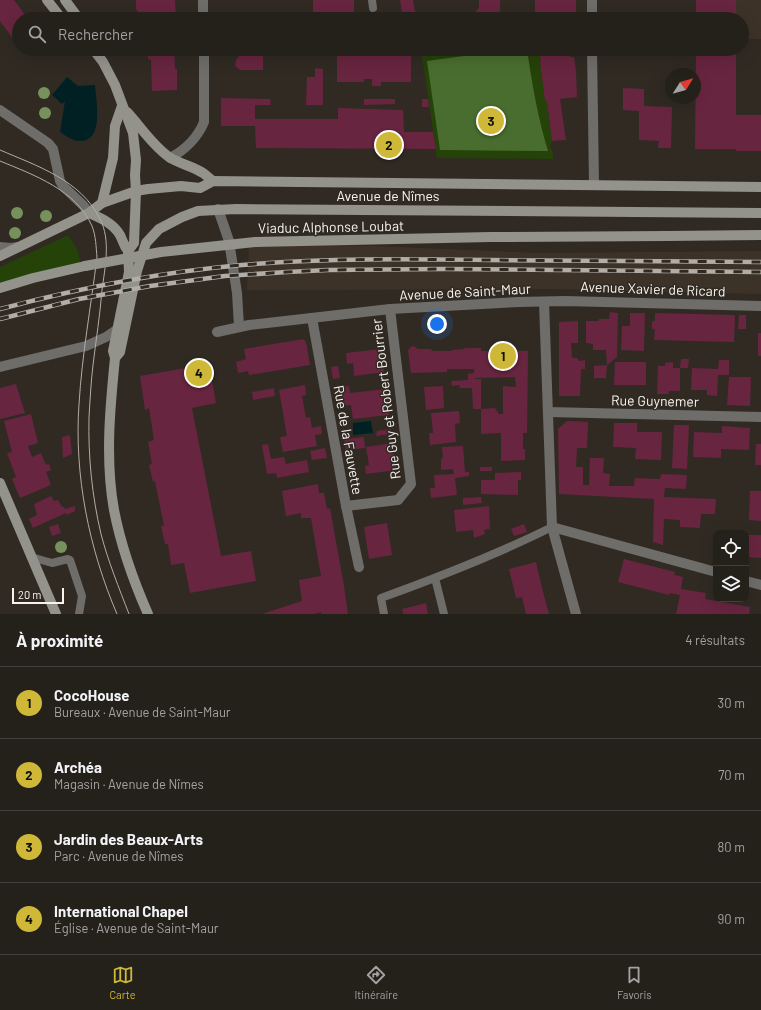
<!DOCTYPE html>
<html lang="fr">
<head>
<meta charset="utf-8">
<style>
	body { margin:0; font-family:Barlow,sans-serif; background:#2c2823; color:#f1f3f6 }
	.controls { position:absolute; right:12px; bottom:12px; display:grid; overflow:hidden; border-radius:8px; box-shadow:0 4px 16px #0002 }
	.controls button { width:36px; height:36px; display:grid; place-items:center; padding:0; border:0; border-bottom:1px solid #413e39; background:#24201a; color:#f1f3f6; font:20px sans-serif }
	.compass { position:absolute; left:665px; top:68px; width:36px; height:36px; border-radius:50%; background:#24201a; box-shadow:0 4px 16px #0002; rotate:53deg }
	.scale { position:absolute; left:12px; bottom:10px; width:52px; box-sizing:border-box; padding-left:4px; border:2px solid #f7f3ee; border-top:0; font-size:11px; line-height:14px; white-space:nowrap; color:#f7f3ee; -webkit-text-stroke:3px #302a23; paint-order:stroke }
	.you { position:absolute; left:437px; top:324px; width:14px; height:14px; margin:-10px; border:3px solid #fff; border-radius:50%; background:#1a73e8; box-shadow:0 0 0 6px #1a73e833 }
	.badge { display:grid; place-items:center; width:26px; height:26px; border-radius:50%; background:#cfb837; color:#111; font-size:13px; font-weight:700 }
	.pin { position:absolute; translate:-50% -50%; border:2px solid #fff; box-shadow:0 1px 4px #0006 }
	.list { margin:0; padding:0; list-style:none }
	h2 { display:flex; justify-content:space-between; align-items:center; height:52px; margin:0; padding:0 16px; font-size:17px }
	h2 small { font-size:13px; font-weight:400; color:#a3a3a2 }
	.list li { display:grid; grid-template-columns:26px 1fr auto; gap:12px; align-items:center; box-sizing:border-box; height:72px; padding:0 16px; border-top:1px solid #413e39 }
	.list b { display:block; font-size:15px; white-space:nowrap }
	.list p { margin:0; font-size:13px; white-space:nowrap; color:#a3a3a2 }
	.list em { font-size:13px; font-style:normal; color:#a3a3a2 }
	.icon { flex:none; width:22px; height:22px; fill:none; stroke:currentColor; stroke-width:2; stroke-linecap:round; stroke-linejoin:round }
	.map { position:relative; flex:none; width:761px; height:614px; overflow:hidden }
	.search { position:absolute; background:#24201a; box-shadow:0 4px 16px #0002; left:12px; right:12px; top:12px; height:44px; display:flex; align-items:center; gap:10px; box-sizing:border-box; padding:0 14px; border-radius:22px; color:#a3a3a2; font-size:15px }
	.sheet { height:340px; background:#24201a }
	nav { display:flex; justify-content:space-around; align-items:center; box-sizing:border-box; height:56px; border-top:1px solid #413e39; background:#24201a; font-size:11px; color:#a3a3a2 }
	nav a { display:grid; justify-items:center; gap:2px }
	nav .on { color:#cfb837 }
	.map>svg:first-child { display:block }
	.built { fill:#3d3227 }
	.green { fill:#254209 }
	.forest { fill:#496d2f }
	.water { fill:#002023 }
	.building { fill:#682540 }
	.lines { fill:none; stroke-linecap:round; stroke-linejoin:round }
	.lane { stroke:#6e6d69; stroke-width:8 }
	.street { stroke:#6e6d69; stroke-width:10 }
	.secondary { stroke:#93928b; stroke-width:10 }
	.tram { stroke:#b2ada7; stroke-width:1 }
	.rail-casing { stroke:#b2ada7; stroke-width:4.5 }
	.rail { stroke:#302a23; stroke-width:3; stroke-dasharray:9; stroke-linecap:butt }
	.secondary-bridge { stroke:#93928b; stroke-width:10 }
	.tree { fill:#77915d }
	.labels { text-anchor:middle; stroke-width:3; stroke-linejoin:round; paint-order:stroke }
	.street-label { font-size:14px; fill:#f7f3ee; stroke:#302a23 }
</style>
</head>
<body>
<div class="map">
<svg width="761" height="614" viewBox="0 0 761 614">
	<rect width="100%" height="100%" fill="#302a23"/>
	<g class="built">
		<path d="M736 0H761V39H742V19H736Z"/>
		<path d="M249 244 372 246 540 253 761 251V294L555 289 247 290Z"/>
	</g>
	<g class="green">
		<path d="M481 49H539L541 62H540L545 101H547L552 141 550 145 553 154V159L437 158 422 56Z"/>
		<path d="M68 235 77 249 81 263 0 284V267Z"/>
	</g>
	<path class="forest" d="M516 49H527C532 84 538 118 548 151L440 150 427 61Z"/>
	<g class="water">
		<path d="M67 77 78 86 95 85C96 100 103 134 86 140 76 143 69 138 60 132L65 101 62 104 52 95Z"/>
		<path d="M371 421 373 433 353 435V423Z"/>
	</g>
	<g class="building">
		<path d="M0 0H14L28 19H19V47L0 21Z"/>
		<path d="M136 0H175L176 19H138L135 17 139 13 136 9Z"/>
		<rect x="313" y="0" width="41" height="13"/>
		<path d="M400 0H413L415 11 419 15H472L479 8V0H500V19H403Z"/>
		<rect x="535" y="0" width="41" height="14"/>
		<rect x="696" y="0" width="40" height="19"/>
		<path d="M148 49H174L175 69H177V90L152 91 151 60 148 59Z"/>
		<path d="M241 49H263V70H240L235 66 236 60 241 54Z"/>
		<path d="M337 49H411V82H381V86H372V79H364V82H337Z"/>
		<path d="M539 49H570V57H574L576 71 577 97 560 99 566 140 552 141 547 101H545L540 62H541Z"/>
		<path d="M696 49H736V115H761V151H736V149H695Z"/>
		<path d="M315 68 323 69V105H306L307 77H315Z"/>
		<path d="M623 88 644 89V106L672 107 671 148H658L659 141 639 140V111L623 110Z"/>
		<path d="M221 98 270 99 271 105H255V119H338V108L403 110 404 132H433L436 149 256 148 255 126H221Z"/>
		<path d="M364 99H395V104L364 105Z"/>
		<path d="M422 99H428L429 107H422Z"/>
		<path d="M610 312 618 313 617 357 607 365 606 378H594V366L607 365 606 350H593V344L586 343V321H599V319H609Z"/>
		<path d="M630 313H645L644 351 621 350 622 326H630Z"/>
		<path d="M655 313 735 315 734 342 654 340 655 329H652V321H655Z"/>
		<path d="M739 315H746V329H738Z"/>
		<path d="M578 321V343H571L572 358H577L579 361 585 360V369H581L580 396H559V322Z"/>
		<rect x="758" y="333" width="3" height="23"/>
		<path d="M303 339 306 342 310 365 249 375 248 371 238 373 236 362 246 359 244 349Z"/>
		<path d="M412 346 416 347 417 349H431L432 351H451L452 350 465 349 464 348H481V351H528L527 433H523V449H525V460L501 461V433L481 434V409L495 408 499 414H503V386L516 387 515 377 475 378V379H481V409H473L472 388H460L459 385 452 386 451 381 468 380V374L474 373V369H447V372L411 373 408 350Z"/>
		<path d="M381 349 384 372 354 376 353 363 347 364 346 353Z"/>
		<path d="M681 359H689L688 368H680Z"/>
		<path d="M719 360H729V375H718L717 396 707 395V390H691L692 368 718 369Z"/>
		<path d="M615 362H646V385H614Z"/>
		<path d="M673 362V368H680V391H669L668 394H657L658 366H665V363Z"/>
		<path d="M209 364 216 403 192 408 221 556 251 551 256 581 190 593 184 563 171 565 168 544H165L161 526H164L155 481 153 482 149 465 152 464 148 442 154 440 149 408 145 410 140 376Z"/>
		<path d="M338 366 340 378 333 379 331 367Z"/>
		<path d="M729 377H751L750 406 727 405Z"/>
		<path d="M16 384 25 413 0 419V388Z"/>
		<path d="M305 385 306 395 302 396 306 418 310 417 312 428 321 426 322 434 315 435 317 446 283 452 280 437 287 436 279 390Z"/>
		<path d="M349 386 350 393 386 389 389 415 353 419 351 405 338 406 335 388Z"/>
		<path d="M443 386 444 408 426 410 424 387Z"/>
		<path d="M274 388 275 396 253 400 252 392Z"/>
		<path d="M459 411 460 423 455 424 456 442 430 445 429 433H433L431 413Z"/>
		<path d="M31 414 38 443 28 446 32 457 41 453 46 465 49 464 51 470 46 472 51 485 20 498 12 479 16 477 7 453 12 452 4 421Z"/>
		<path d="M567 421 588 422 587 448H577L576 467H583V485H589L590 458H604L603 473 610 474 609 486H634L635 478 660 479 661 474 687 475 686 489 665 488 664 497 716 499 715 514H701L700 528 680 527V520L664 519 663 545 653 542 654 499 559 494 558 429Z"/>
		<path d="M614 423H637V432H662L661 460 635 459 636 448 613 447Z"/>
		<path d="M674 425H689L687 469 672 468Z"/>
		<path d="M722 426 750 428 749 450 721 449V458L693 457 694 432 722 433Z"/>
		<path d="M391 429V434L376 436 377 431Z"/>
		<path d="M70 435 72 454 63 458 62 437Z"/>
		<path d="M364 437 365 448 346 450 344 439Z"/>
		<path d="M392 443 396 470 366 474 365 466 369 465 366 447Z"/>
		<path d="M268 444 271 459 284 457 286 464 307 460 309 472 277 478 276 473 267 474 262 445Z"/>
		<path d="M756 444H761V465H755Z"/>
		<path d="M463 446 465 472H469V476L455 478 457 495 431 498 430 488H435L434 475 454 474 453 469 441 470V458L443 459 442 447Z"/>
		<path d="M325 448 327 458 312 460 310 451Z"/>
		<rect x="480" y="467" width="12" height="4"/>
		<path d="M521 472V480H518V495L481 494V480H495V473Z"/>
		<path d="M318 484 319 493H324L327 509 330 508 344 586 348 614H321V612L314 614H262L302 601 299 580 321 576 311 518H301V513L286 516 282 491Z"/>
		<path d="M750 491H761V521L749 520Z"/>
		<path d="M51 496 54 501 58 500 62 507H64L65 509 75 506V511L67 515 66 513 33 528 29 519 37 515 34 504Z"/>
		<path d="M481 497 482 503 463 505V498Z"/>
		<path d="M489 506 490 529 484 530 485 534 474 538 473 530 456 532 454 510Z"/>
		<path d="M387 523 392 555 369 559 364 527Z"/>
		<path d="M58 524 61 533 52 536 49 527Z"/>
		<path d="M524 524 527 532 514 536 511 529Z"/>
		<path d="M746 535H761V558L746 557Z"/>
		<path d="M624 559 675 572 674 575 683 577 681 589 706 593 705 599 750 607 749 614H676L680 595 669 593V595L618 582Z"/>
		<path d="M536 562 543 592 549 614H526L522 597 516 598 509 569Z"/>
		<path d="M426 603 428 614H403L402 609Z"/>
	</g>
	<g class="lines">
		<g class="lane">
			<path d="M372 0 373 8"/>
			<path d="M31 557 52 563 68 559 70 560 82 596 79 614"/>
			<path d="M435 578 444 614"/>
			<path d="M384 614 381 598C439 577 496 555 552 527"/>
		</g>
		<g class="street">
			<path d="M203 0V19"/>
			<path d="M592 0V19"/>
			<path d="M592 49 594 185"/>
			<path d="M0 110 48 143 53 149 60 181 63 186 83 205 89 213"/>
			<path d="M170 158C185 150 198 137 204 122V49"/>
			<path d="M218 209 229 241 237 293 239 326"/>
			<path d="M0 247 11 248 18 247"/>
			<path d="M544 302 552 527 576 614"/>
			<path d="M312 318 346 506 359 567"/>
			<path d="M217 332 249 325 390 309 519 302 565 301 761 306"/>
			<path d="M0 367 86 346 106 337 122 326"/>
			<path d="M548 412 761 417"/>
			<path d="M346 506 398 500 411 484 390 309"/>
			<path d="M552 527 716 572"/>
			<path d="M746 581 761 585"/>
		</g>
		<g class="secondary">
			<path d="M47 0 62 19"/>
			<path d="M65 0 79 19"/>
			<path d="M93 49 103 62 115 85 133 133 136 160 135 175 136 191 134 243 128 251 129 272 113 351 115 358C110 408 105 460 114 510 121 546 133 580 148 614"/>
			<path d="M127 112C141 127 152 145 169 157 180 164 192 166 203 173 206 175 209 178 213 181"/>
			<path d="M102 203 113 158 115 126 122 106"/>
			<path d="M89 213C100 218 111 222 118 232 123 238 122 244 128 251"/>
			<path d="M667 236 761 235"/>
			<path d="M0 256 89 213 102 203 136 191 148 189 181 186 200 188 213 181 761 187"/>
			<path d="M0 288 33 278 85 266"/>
			<path d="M115 358 120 352 137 271 146 243 159 229 182 217 198 211 236 209 761 213"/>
			<path d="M0 483 56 614"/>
		</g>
		<g class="tram">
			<path d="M0 150C37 166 81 180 100 219 111 240 105 267 102 290 100 315 96 340 93 365 91 382 90 400 89 417 88 456 92 496 101 534 108 561 119 588 129 614"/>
			<path d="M0 161C34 175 76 190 92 226 96 236 96 247 97 257 91 306 82 355 79 404 74 475 89 549 117 614"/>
		</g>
		<defs>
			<g id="rail">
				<path d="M0 309C80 288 160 272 242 265 324 258 406 259 488 260 579 261 670 261 761 262"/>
				<path d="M0 319 79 299 150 286 225 276 287 272 328 270 444 269 761 272"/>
			</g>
		</defs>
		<use href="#rail" class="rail-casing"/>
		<use href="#rail" class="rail"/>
		<path class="secondary-bridge" d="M85 266 161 252 255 242 491 237 667 236"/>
	</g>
	<g class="tree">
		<circle cx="44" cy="93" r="6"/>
		<circle cx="45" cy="113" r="6"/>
		<circle cx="17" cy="213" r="6"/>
		<circle cx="46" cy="216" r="6"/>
		<circle cx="15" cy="233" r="6"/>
		<circle cx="61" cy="547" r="6"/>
	</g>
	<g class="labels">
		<g class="street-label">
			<text x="388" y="201">Avenue de Nîmes</text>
			<text transform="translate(331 227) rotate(-1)" y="5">Viaduc Alphonse Loubat</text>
			<text transform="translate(653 289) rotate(2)" y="5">Avenue Xavier de Ricard</text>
			<text transform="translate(465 292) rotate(-3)" y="5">Avenue de Saint-Maur</text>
			<text transform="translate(386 399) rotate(-97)" y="5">Rue Guy et Robert Bourrier</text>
			<text transform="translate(655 401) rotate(1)" y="5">Rue Guynemer</text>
			<text transform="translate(348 440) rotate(80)" y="5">Rue de la Fauvette</text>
		</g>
	</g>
</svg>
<div class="controls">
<button><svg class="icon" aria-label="locate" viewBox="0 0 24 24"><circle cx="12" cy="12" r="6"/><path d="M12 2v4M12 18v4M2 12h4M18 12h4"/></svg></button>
<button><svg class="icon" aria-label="layers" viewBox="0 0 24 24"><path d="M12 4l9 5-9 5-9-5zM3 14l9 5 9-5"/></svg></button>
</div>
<svg class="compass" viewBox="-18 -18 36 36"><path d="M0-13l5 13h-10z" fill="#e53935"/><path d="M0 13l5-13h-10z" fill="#a3a3a2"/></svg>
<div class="scale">20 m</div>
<div class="you"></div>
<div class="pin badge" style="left:503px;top:356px">1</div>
<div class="pin badge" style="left:389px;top:145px">2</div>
<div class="pin badge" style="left:491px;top:121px">3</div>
<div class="pin badge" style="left:199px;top:373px">4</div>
<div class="search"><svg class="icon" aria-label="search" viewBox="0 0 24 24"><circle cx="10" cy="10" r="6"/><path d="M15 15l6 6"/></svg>Rechercher</div>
</div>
<section class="sheet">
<h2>À proximité<small>4 résultats</small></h2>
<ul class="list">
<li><span class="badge">1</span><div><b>CocoHouse</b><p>Bureaux · Avenue de Saint-Maur</p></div><em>30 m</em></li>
<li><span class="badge">2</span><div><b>Archéa</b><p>Magasin · Avenue de Nîmes</p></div><em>70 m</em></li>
<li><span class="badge">3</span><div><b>Jardin des Beaux-Arts</b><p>Parc · Avenue de Nîmes</p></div><em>80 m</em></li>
<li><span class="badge">4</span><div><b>International Chapel</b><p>Église · Avenue de Saint-Maur</p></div><em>90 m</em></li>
</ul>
</section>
<nav>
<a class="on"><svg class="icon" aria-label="map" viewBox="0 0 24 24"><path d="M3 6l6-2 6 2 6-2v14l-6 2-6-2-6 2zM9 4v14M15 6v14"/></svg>Carte</a>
<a><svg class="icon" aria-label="directions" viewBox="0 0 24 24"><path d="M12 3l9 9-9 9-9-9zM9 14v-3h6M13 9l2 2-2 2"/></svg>Itinéraire</a>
<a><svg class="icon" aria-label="saved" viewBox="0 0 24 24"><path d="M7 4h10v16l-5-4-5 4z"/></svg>Favoris</a>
</nav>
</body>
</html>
